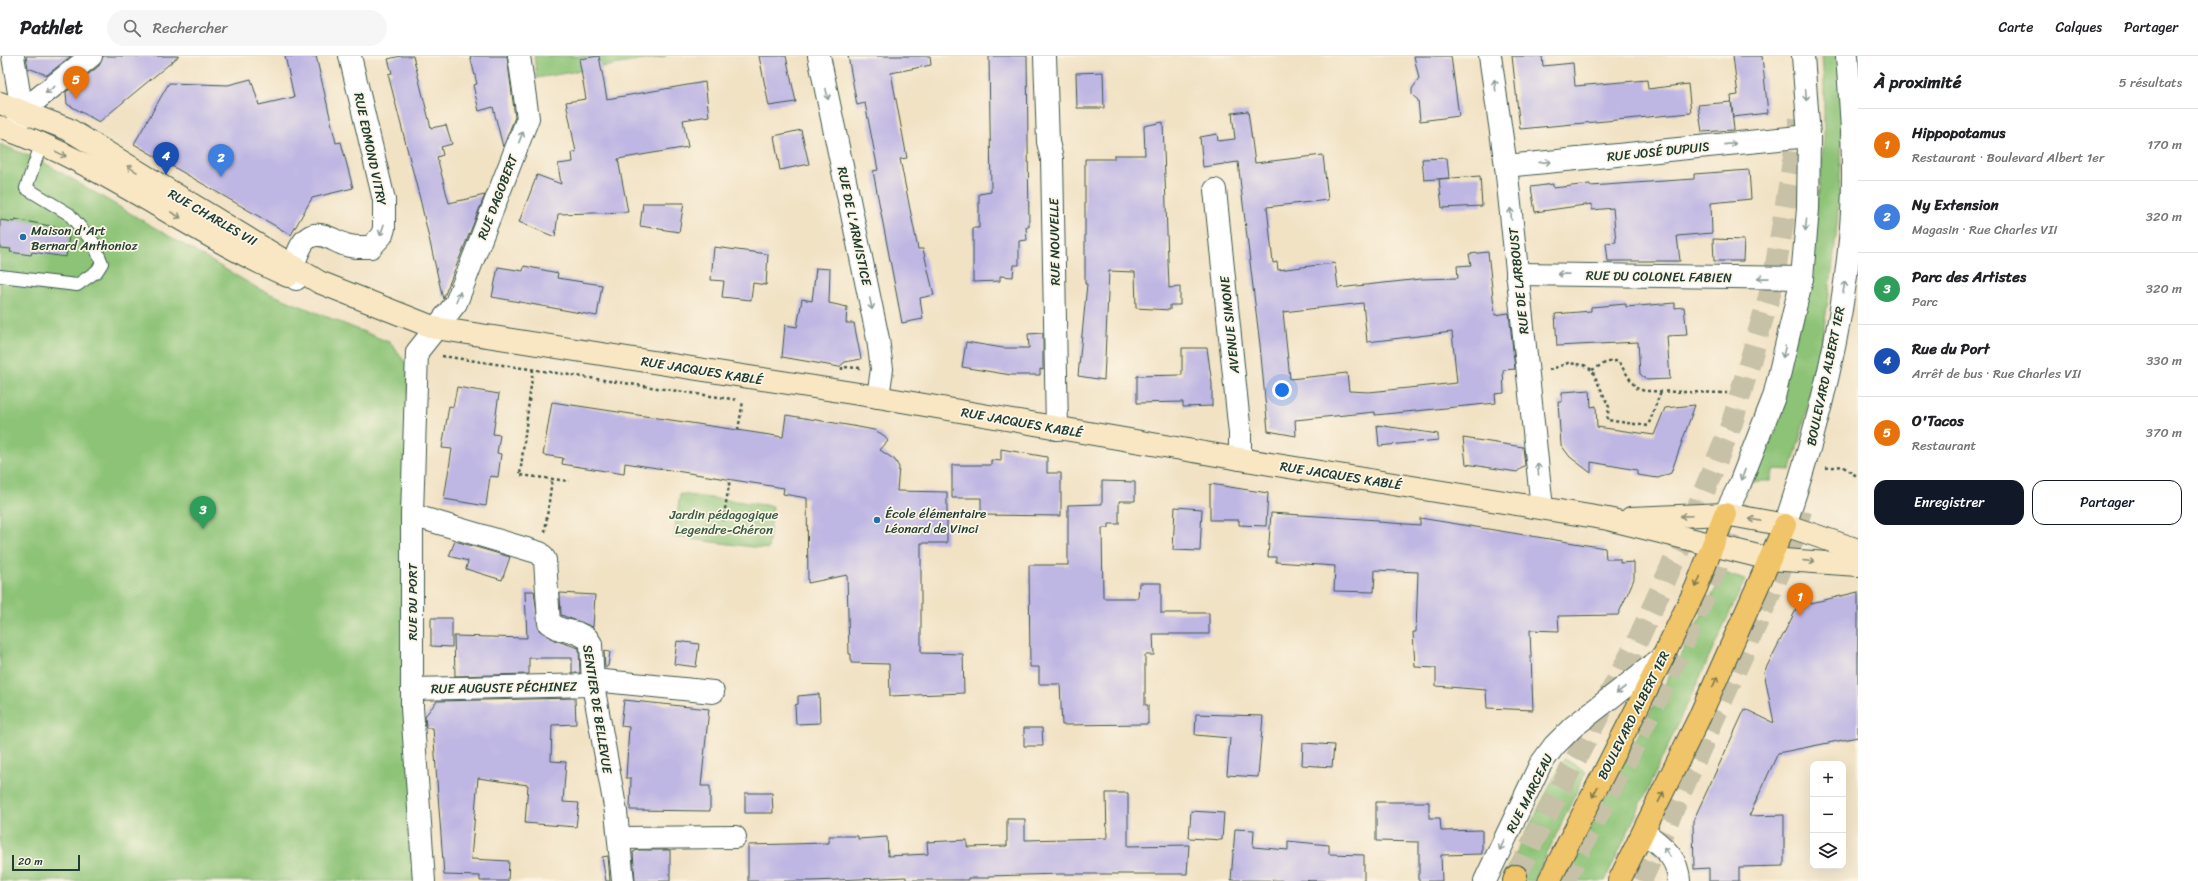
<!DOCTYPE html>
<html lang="fr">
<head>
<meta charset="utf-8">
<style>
	body { margin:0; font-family:Sriracha,sans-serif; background:#f6f6f6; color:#202124 }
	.controls { position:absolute; right:12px; bottom:12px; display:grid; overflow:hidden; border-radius:8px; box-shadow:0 4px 16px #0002 }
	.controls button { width:36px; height:36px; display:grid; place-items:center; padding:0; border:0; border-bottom:1px solid #e0e0e0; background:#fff; color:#202124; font:20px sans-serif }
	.scale { position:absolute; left:12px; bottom:10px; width:68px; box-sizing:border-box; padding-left:4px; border:2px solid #1f3d34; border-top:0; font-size:11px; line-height:14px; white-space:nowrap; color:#1f3d34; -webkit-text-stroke:3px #fcf5e5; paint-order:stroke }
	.you { position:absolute; left:1282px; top:334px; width:14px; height:14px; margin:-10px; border:3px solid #fff; border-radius:50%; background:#1a73e8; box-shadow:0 0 0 6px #1a73e833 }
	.badge { display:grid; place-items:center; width:26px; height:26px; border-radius:50%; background:#111827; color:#fff; font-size:13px; font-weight:700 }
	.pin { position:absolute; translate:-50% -33px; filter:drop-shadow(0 1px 2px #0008) }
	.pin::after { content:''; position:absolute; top:21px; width:14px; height:12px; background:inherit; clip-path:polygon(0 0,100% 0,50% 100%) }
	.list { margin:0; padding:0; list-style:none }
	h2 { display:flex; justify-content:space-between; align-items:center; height:52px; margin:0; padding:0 16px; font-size:17px }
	h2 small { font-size:13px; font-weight:400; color:#757577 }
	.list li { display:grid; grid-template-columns:26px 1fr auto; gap:12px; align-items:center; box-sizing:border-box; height:72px; padding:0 16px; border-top:1px solid #e0e0e0 }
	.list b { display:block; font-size:15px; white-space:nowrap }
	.list p { margin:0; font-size:13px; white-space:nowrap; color:#757577 }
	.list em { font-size:13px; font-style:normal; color:#757577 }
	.actions { display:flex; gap:8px; padding:12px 16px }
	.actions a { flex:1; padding:9px 0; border:1px solid #111827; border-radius:12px; text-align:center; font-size:14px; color:#111827 }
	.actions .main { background:#111827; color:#fff }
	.icon { flex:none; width:22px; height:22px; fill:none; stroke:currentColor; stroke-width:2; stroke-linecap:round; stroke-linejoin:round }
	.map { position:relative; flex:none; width:1858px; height:825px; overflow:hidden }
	header { display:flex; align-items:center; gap:24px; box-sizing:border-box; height:56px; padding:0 20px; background:#fff; border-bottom:1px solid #e0e0e0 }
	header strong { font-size:19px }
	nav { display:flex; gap:22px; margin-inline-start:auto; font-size:14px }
	.search { width:280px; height:36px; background:#f6f6f6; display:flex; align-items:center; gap:10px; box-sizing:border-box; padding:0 14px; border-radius:22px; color:#757577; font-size:15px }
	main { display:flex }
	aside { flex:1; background:#fff }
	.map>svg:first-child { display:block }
	.green { fill:#8cc376; stroke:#568055 }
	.building { fill:#beb6e3; fill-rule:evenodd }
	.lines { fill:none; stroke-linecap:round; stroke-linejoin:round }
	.motorway-tunnel { stroke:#c7c1a7; stroke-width:22; stroke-dasharray:22 11; stroke-linecap:butt }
	.service-casing { stroke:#3e564a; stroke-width:14 }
	.minor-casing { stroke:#3e564a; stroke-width:24 }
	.tertiary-casing { stroke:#3e564a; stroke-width:24 }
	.secondary-casing { stroke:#3e564a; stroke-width:24 }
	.primary-casing { stroke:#3e564a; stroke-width:24 }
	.motorway-casing { stroke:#3e564a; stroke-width:24 }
	.path { stroke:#3e564a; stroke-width:2.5; stroke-dasharray:3 3; stroke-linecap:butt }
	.service { stroke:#fff; stroke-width:12 }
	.minor { stroke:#fff; stroke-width:22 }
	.tertiary { stroke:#fff; stroke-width:22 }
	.secondary { stroke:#f9e7c3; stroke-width:22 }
	.primary { stroke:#f0c469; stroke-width:22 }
	.motorway { stroke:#f0c469; stroke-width:22 }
	.oneway { stroke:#8f9e9a }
	.oneway2 { stroke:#8c927c }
	.oneway3 { stroke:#7d7a4c }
	.poi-dot { fill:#1f6fb2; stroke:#fcf5e5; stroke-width:1.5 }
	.labels { text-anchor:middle; stroke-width:3.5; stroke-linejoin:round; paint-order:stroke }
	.street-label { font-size:13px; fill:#1f3d34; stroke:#fcf5e5 }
	.poi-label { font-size:13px; fill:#1f3d34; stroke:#fcf5e5; text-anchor:start }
	.park-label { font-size:13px; fill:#3a5e44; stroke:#fcf5e5 }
</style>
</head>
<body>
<header>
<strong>Pathlet</strong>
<div class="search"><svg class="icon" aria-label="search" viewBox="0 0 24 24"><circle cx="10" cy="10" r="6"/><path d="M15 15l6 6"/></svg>Rechercher</div>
<nav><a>Carte</a><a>Calques</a><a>Partager</a></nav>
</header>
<main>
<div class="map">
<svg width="1858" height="825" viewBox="0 0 1858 825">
	<rect width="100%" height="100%" fill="#fcf5e5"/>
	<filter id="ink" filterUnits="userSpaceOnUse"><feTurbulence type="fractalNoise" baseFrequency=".025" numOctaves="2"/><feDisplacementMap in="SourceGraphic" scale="8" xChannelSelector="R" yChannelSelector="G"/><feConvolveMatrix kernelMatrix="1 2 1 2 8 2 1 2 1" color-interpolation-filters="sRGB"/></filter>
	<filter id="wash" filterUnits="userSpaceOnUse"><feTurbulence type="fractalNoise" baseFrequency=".012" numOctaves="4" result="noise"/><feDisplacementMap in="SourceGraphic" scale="16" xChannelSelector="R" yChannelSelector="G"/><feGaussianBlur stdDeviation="0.9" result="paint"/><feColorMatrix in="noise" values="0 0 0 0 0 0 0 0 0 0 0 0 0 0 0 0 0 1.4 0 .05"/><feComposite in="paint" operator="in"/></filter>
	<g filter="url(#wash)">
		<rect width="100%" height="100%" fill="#f1e2c4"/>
		<g class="green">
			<path d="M534 0H666L537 22Z"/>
			<path d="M1822 0H1841C1846 144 1831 275 1791 414L1774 413 1770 425H1753L1774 366 1819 134 1824 81V29Z"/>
			<path d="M0 88 43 106 259 233 391 287 408 310 416 825H0Z"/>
			<path d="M680 438 773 450 768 493 674 481Z"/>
			<path d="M1724 517 1745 524 1605 825H1566L1610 732Z"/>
			<path d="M1564 702 1586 716 1534 825H1527L1507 815Z"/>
		</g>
		<g id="blocks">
			<g class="building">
				<path d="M26 0H71L47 19 28 12Z"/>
				<path d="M103 0H179L99 66 67 48 66 36 99 10Z"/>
				<path d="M285 0H316L336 87 341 86 353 132 312 142 291 179 134 88 169 27 228 29 251 23 259 49 294 41Z"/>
				<path d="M401 0H413L431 72 446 69 452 88 441 91 443 99 437 101 449 147 485 139 443 243 421 147 388 18 392 17 388 3Z"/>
				<path d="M470 0H507L515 61 503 91 493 51 479 55 473 29 477 28Z"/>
				<path d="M599 0 607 43 705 26 709 60 683 64 688 91 618 103 628 156 558 158 555 181 519 166 537 119 561 128 558 108 573 106 572 96H576L566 46 586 43 579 3Z"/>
				<path d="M759 0H786L796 46 769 50Z"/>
				<path d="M848 0H930L931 9 891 17 907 102 900 103 918 193H923L934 239 920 242 923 263 902 267 873 115 878 114 865 47 857 49Z"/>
				<path d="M989 0H1027L1029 171H1026L1027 184 1019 185V209H1014L1013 221 1000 220V225L973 226V172H979V138L991 136Z"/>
				<path d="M1414 0H1451L1459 60 1420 65 1418 44 1412 39V33L1419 23Z"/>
				<path d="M1512 0H1542L1543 10 1573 7 1575 30 1647 24 1648 33 1688 28 1691 57 1520 73Z"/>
				<path d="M1733 0H1762L1768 57 1733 61 1731 40 1738 39Z"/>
				<path d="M1103 16 1104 52H1077L1076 17Z"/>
				<path d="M1731 46 1734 74 1702 76 1698 49Z"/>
				<path d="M1248 55 1255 107 1323 99 1328 144 1267 151 1273 207 1277 206 1278 214 1335 207 1338 232 1421 223 1458 222 1457 210 1471 209 1469 198 1488 196 1495 259 1509 257 1515 313 1503 314 1504 337 1495 338 1496 347 1375 359V356L1295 364 1296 380 1268 375 1260 289 1238 106 1203 111 1200 81 1217 78 1218 85 1235 83 1232 57ZM1363 247 1367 286 1452 276 1457 327 1369 336 1349 335 1347 317 1290 323 1283 256Z"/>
				<path d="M1163 66 1169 232 1180 231V249H1170V254L1136 252 1135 216 1109 215 1104 324 1078 320 1087 228H1085V103H1114V99H1145L1144 70Z"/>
				<path d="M801 74 809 108 780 114 774 80Z"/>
				<path d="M1447 102 1449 122 1424 124 1422 103Z"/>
				<path d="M1749 114 1751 143 1711 147 1712 177 1677 180 1680 205H1608L1606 187 1616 186 1613 152 1592 154V148L1535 156 1531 131 1553 128V132L1590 128V130L1694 123V118Z"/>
				<path d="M1480 120 1482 150 1442 152 1439 123Z"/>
				<path d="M643 147H684L679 176 640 170Z"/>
				<path d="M15 163 70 174 66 201 32 196 31 199 10 196 11 193 0 192V164L15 166Z"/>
				<path d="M1713 183 1744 184 1743 205H1714Z"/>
				<path d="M714 191 768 198 766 229 753 227 751 244 722 241 724 225 711 224Z"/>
				<path d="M524 210 558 217 557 222 602 229 597 260 492 241 498 211 523 215Z"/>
				<path d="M816 212 830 213 829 247 847 251 846 267H854L861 303 845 306 839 311 782 301 785 269 797 271 802 243 812 245Z"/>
				<path d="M1675 247V252L1684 251 1687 279 1667 280 1670 323 1647 324 1640 318 1638 286 1557 290 1555 258 1591 255V251L1626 248V251Z"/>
				<path d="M1043 277V314L1040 313V319H1011L962 311 966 286 1003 292H1029L1028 278Z"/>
				<path d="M1182 292H1207L1212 328V350L1183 351V346L1137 347V320L1182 319Z"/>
				<path d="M457 331 499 338 493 378 500 379 497 397 501 398 498 421 490 420 486 450 444 443 452 393 442 392 449 350 453 351Z"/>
				<path d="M1590 334 1591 351 1596 350 1597 371 1654 379 1665 352 1695 349 1671 417 1658 422 1637 419V414L1591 406V417L1570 401 1561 389 1558 346H1562V336Z"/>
				<path d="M552 346 783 381 786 359 853 370 874 374 882 378 888 385 880 394 895 404 899 411 897 435 947 436V487H921V597L963 598 964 637 890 640 889 608 851 607V598H849L847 519 808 527 807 442 783 438 784 432 625 407 624 418 562 408 563 402 543 399Z"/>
				<path d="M1377 369 1438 378V384L1379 390Z"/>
				<path d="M1463 382 1523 391 1525 409 1517 416 1466 408Z"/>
				<path d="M1001 393 1047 401V417H1061V460L981 459V442H952V409H991V404L1001 405Z"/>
				<path d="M1102 425 1135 426V445H1119V468H1109V472H1102L1103 542H1138L1139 527H1161V557H1209V578H1153L1154 599H1145V649H1148V668L1062 669 1060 628H1039V611H1030L1029 509H1068V449L1102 448Z"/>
				<path d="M1210 428 1268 437 1266 470 1239 469V464H1210Z"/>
				<path d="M1175 451 1202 453 1200 495 1173 494Z"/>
				<path d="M1271 457 1378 464V466L1420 469V462L1605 492 1606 503H1620V507L1634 506V523L1618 559 1558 560 1559 575 1530 574 1533 654 1487 652 1486 634 1436 630V612L1415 611 1413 576H1416L1418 516 1375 514 1374 536 1334 535 1335 510 1276 506V501H1268Z"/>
				<path d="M455 485 510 501 502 524 466 513 468 505 449 500Z"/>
				<path d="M525 535H534L539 574 554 584 579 592 580 617H572V602H529V618L455 620 454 580 527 582Z"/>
				<path d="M1858 536V681L1778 697 1749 760 1784 759V810L1739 811V825H1709V812L1694 813 1693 765 1745 653 1774 667 1764 616 1798 550Z"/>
				<path d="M560 537 595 539 593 571 561 559Z"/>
				<path d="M431 562H452V591L431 590Z"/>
				<path d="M677 585 699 588 696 611 674 608Z"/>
				<path d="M604 595 610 596 608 610 605 612Z"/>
				<path d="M819 638 820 667 796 668 795 649 798 648V640Z"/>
				<path d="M575 642 576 668 552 669 551 705 566 706 563 746 579 747 576 771 525 767 528 729 478 722 471 803 509 805 508 825H480V820L444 819 433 672H426L425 660 437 645Z"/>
				<path d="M624 644 709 653 701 730H710V755L630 754 631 722H626L629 671 621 670Z"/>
				<path d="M1196 658 1263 660 1258 721 1227 719 1230 682 1195 679Z"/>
				<path d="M1024 672H1042L1043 690H1024Z"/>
				<path d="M1303 687 1334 689 1332 711 1302 709Z"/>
				<path d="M745 737H772L773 757H745Z"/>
				<path d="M1106 737H1128V790L1189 789 1187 818H1061L988 820V822H968V824H906V821L813 825H748V789L829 787V780H858V783L887 781 888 800 928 798 927 786 967 784V791L1007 790V763H1025V784L1107 782Z"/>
				<path d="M1376 746H1429V762H1440L1441 775 1482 774V798L1441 799 1442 825H1419V786L1376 785Z"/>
				<path d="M1191 755 1224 757 1222 784 1189 782Z"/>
				<path d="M1235 773 1254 774 1253 791 1288 794V785L1329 789V798L1364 799V825L1231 824Z"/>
				<path d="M638 794H670V825H635L633 796Z"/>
				<path d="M608 800 610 825H606L602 801Z"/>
			</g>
		</g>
	</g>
	<g filter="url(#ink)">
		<use href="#blocks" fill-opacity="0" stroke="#3e564a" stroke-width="1"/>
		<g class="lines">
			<g class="motorway-tunnel">
				<path d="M1516 820 1532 787 1636 588 1692 465 1732 367 1773 227 1800 63"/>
				<path d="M1564 825C1628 700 1695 576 1743 443"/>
				<path d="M1641 825 1790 493 1801 454"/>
			</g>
			<defs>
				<path id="service" d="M0 220 77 229 97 215 102 207 93 186 69 158 26 132 41 89"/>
				<g id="minor">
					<path d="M13 0 22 55 18 65"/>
					<path d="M819 0 878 283 882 313 878 341"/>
					<path d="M1045 0 1048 86 1052 103 1057 373"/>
					<path d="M1490 0 1506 110 1542 452"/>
					<path d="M22 55 91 0"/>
					<path d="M1506 110 1809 80"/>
					<path d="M1215 134 1240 378V403"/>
					<path d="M1517 218 1802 222"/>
					<path d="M296 223 293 209C297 201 300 187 308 182 320 173 335 186 346 189 354 192 362 191 371 191L382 179 384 172V144L350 0"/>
					<path d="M412 459 540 497 545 504 549 567 560 573 577 577 587 582 591 588 593 629 616 756 623 825"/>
					<path d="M412 633 593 629 604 625 713 636"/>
					<path d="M1644 776C1661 790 1678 800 1679 825"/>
					<path d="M619 782 735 781"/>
					<path d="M424 825 412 652V459L417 296 456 247 528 62 519 0"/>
					<path d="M1485 825 1540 709 1554 690 1573 671 1663 601"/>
				</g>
				<g id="tertiary">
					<path d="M1725 458 1739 430 1774 341 1802 222 1808 153 1809 80 1803 0"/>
					<path d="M1785 469C1819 369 1846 263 1852 157 1855 105 1851 52 1847 0"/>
				</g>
				<g id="secondary">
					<path d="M0 47 68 73 319 226 435 272 878 341 1240 403 1608 463 1770 503 1858 509"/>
					<path d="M0 71C102 107 190 176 288 220"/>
					<path d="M1631 462 1725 458 1785 469 1858 494"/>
				</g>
				<g id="primary">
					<path d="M1549 825 1663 601 1696 532 1725 458"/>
					<path d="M1619 825 1699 662 1785 469"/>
				</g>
				<path id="motorway" d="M1514 825 1516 820"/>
			</defs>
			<use href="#service" class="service-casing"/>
			<use href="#minor" class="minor-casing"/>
			<use href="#tertiary" class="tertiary-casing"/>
			<use href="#secondary" class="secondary-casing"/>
			<use href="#primary" class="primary-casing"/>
			<use href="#motorway" class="motorway-casing"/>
			<g class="path">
				<path d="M442 300 738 344"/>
				<path d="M533 313 520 419 569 425"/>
				<path d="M842 314V311L860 312"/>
				<path d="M1549 314 1568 307 1584 309 1592 314 1609 351 1607 364 1648 370 1661 335"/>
				<path d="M1592 314 1607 306 1618 305 1636 332 1645 335 1727 337"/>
				<path d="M738 374 743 345"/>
				<path d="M1826 412 1842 410 1858 421"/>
				<path d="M723 465 730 423"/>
				<path d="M545 476 552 423"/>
			</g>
			<use href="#service" class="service"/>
			<use href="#minor" class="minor"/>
			<use href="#tertiary" class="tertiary"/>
			<use href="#secondary" class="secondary"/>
			<use href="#primary" class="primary"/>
			<use href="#motorway" class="motorway"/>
		</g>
		<defs><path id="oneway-shaft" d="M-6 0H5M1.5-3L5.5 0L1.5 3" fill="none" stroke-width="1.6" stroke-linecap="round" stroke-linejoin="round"/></defs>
		<g class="oneway">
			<use href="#oneway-shaft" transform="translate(1495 29) rotate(-97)"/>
			<use href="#oneway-shaft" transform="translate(50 34) rotate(143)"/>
			<use href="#oneway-shaft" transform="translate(827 38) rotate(78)"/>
			<use href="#oneway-shaft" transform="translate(1806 39) rotate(86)"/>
			<use href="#oneway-shaft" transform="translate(521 81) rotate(-69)"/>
			<use href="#oneway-shaft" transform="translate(1730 88) rotate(-6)"/>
			<use href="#oneway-shaft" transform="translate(1545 106) rotate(-6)"/>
			<use href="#oneway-shaft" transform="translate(1511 158) rotate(-96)"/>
			<use href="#oneway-shaft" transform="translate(1806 169) rotate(95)"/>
			<use href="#oneway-shaft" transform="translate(382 174) rotate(110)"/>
			<use href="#oneway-shaft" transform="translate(1563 218) rotate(-179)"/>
			<use href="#oneway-shaft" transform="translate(1763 222) rotate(-179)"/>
			<use href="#oneway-shaft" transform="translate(1844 231) rotate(-80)"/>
			<use href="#oneway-shaft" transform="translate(458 241) rotate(-68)"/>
			<use href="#oneway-shaft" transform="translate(871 248) rotate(78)"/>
			<use href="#oneway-shaft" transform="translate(1784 296) rotate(103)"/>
			<use href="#oneway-shaft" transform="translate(1538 413) rotate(-96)"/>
			<use href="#oneway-shaft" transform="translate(1743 419) rotate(111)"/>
			<use href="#oneway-shaft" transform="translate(1621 634) rotate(143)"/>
			<use href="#oneway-shaft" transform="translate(1502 789) rotate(115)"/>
			<use href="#oneway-shaft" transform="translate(1667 796) rotate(-124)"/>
		</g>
		<g class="oneway2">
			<use href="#oneway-shaft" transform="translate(61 98) rotate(26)"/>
			<use href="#oneway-shaft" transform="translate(132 113) rotate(-148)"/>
			<use href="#oneway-shaft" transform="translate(176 159) rotate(30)"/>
			<use href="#oneway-shaft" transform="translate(1686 460) rotate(178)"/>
			<use href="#oneway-shaft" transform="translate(1755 464) rotate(-169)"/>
			<use href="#oneway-shaft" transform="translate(1809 505) rotate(4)"/>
		</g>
		<g class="oneway3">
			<use href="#oneway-shaft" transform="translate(1698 526) rotate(112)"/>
			<use href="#oneway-shaft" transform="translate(1715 626) rotate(-66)"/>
			<use href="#oneway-shaft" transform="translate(1595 736) rotate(117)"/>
			<use href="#oneway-shaft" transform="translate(1661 741) rotate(-64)"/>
		</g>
	</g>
	<g class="poi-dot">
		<circle cx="23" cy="181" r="4"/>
		<circle cx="877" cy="464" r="4"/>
	</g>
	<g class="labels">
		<g class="street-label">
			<text transform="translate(371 93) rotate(78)" y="5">RUE EDMOND VITRY</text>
			<text transform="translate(1658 95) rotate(-6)" y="5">RUE JOSÉ DUPUIS</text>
			<text transform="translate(497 141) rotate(-69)" y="5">RUE DAGOBERT</text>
			<text transform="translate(213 161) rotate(30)" y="5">RUE CHARLES VII</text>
			<text transform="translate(855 170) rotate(78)" y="5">RUE DE L'ARMISTICE</text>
			<text transform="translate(1054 186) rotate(-91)" y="5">RUE NOUVELLE</text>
			<text transform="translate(1659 220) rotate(1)" y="5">RUE DU COLONEL FABIEN</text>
			<text transform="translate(1518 225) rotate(-96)" y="5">RUE DE LARBOUST</text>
			<text transform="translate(1229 269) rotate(-96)" y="5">AVENUE SIMONE</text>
			<text transform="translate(702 314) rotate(9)" y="5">RUE JACQUES KABLÉ</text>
			<text transform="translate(1825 320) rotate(-78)" y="5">BOULEVARD ALBERT 1ER</text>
			<text transform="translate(1022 366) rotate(10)" y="5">RUE JACQUES KABLÉ</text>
			<text transform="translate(1341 419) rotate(9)" y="5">RUE JACQUES KABLÉ</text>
			<text transform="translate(412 546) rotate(-90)" y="5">RUE DU PORT</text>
			<text transform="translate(504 631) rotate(-1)" y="5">RUE AUGUSTE PÉCHINEZ</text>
			<text transform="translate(598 653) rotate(81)" y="5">SENTIER DE BELLEVUE</text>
			<text transform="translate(1633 659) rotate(-63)" y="5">BOULEVARD ALBERT 1ER</text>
			<text transform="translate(1529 737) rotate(-63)" y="5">RUE MARCEAU</text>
		</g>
		<g class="poi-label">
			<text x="31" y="179">Maison d'Art<tspan x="31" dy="15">Bernard Anthonioz</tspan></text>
			<text x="885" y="462">École élémentaire<tspan x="885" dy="15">Léonard de Vinci</tspan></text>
		</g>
		<g class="park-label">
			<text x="724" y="463">Jardin pédagogique<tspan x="724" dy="15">Legendre-Chéron</tspan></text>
		</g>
	</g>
</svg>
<div class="controls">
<button>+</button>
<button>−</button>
<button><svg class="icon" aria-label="layers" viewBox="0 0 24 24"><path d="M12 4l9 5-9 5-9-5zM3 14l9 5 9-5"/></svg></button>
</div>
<div class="scale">20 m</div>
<div class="you"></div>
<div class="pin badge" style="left:1800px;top:560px;background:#e8710a">1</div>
<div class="pin badge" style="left:221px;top:121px;background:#3f7fe0">2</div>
<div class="pin badge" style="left:203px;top:473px;background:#2e9e5b">3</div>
<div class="pin badge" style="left:166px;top:119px;background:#1a4fb4">4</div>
<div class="pin badge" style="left:76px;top:43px;background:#e8710a">5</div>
</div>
<aside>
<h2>À proximité<small>5 résultats</small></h2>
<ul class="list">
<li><span class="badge" style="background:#e8710a">1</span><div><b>Hippopotamus</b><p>Restaurant · Boulevard Albert 1er</p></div><em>170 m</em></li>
<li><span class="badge" style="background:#3f7fe0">2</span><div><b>Ny Extension</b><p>Magasin · Rue Charles VII</p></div><em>320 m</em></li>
<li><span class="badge" style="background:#2e9e5b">3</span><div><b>Parc des Artistes</b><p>Parc</p></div><em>320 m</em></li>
<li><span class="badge" style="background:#1a4fb4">4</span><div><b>Rue du Port</b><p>Arrêt de bus · Rue Charles VII</p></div><em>330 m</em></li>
<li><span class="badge" style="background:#e8710a">5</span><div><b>O'Tacos</b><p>Restaurant</p></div><em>370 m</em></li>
</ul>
<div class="actions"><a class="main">Enregistrer</a><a>Partager</a></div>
</aside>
</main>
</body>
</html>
